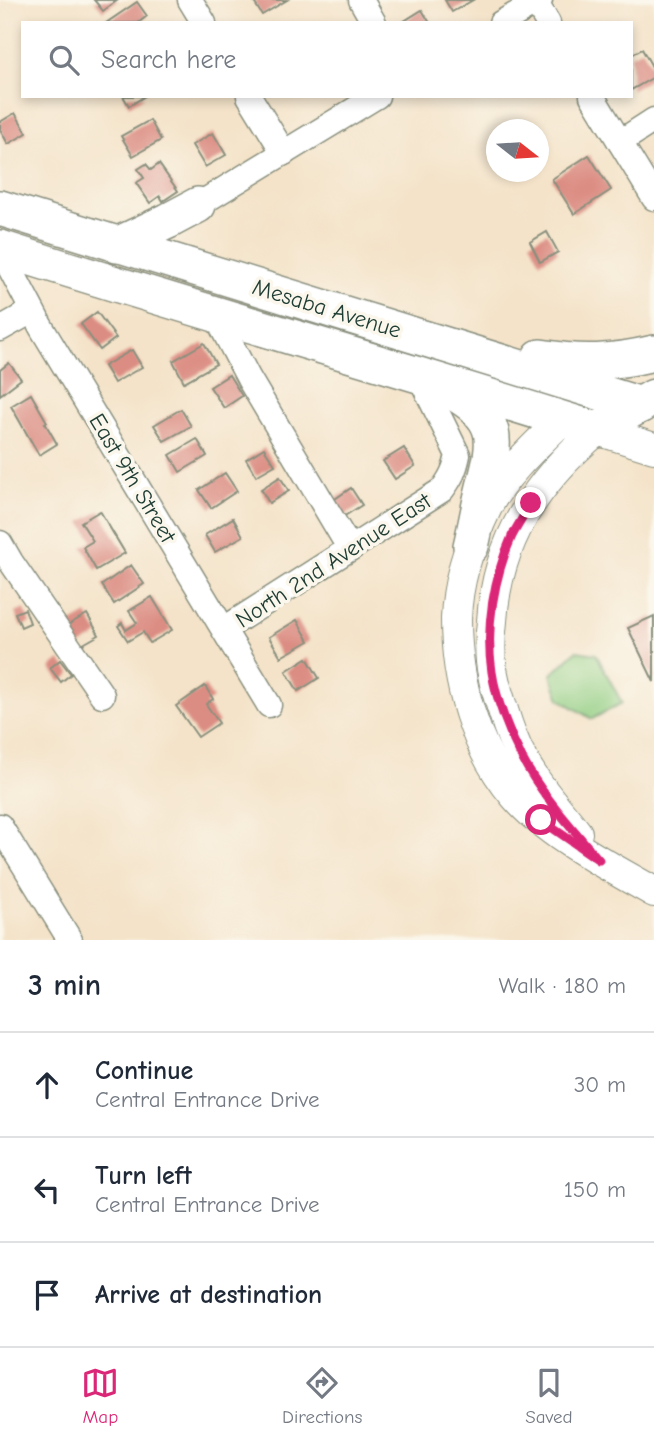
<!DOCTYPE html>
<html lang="en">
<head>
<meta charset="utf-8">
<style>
	body { margin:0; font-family:"Comic Neue",sans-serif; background:#f6f6f7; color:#1f2937 }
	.compass { position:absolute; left:486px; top:119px; width:63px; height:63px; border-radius:50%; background:#fff; box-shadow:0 4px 10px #0003; rotate:107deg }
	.stop { position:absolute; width:21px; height:21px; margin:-16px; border:5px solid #db2777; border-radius:50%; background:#fff }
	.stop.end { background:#db2777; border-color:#fff; box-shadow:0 2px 7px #0008 }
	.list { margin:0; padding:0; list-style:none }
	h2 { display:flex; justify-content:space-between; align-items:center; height:91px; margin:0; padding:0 28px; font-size:30px }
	h2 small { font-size:23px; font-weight:400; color:#747a83 }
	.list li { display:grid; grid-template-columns:46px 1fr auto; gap:21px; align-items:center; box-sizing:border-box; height:105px; padding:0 28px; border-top:2px solid #e0e1e3 }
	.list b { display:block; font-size:26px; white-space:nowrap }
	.list p { margin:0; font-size:23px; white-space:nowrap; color:#747a83 }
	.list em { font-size:23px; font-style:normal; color:#747a83 }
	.icon { flex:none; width:38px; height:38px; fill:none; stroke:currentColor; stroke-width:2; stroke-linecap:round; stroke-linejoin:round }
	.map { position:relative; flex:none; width:654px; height:940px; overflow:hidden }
	.search { position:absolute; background:#fff; box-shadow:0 4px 10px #0003; left:21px; right:21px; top:21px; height:77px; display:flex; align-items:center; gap:18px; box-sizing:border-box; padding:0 24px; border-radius:0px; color:#747a83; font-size:26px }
	.sheet { height:406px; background:#fff }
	nav { display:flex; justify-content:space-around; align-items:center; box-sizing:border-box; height:98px; border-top:2px solid #e0e1e3; background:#fff; font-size:19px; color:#747a83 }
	nav a { display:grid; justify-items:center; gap:4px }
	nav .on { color:#db2777 }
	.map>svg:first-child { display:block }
	.green { fill:#91cd82; stroke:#58855b; stroke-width:2 }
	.building { fill:#dc8d83 }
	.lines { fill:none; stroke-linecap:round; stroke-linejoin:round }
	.minor-casing { stroke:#8a907e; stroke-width:27 }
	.major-casing { stroke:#8a907e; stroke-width:32 }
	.highway-casing { stroke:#8a907e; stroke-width:38 }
	.minor { stroke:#fff; stroke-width:24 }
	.major { stroke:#fff; stroke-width:30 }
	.highway { stroke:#fff; stroke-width:35 }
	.route { stroke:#db2777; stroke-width:9 }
	.labels { text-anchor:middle; stroke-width:7; stroke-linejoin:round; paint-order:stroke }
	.street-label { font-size:23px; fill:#1f3d34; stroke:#fbf7ec }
</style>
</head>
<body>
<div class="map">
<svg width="654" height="940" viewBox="0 0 654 940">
	<rect width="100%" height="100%" fill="#fbf7ec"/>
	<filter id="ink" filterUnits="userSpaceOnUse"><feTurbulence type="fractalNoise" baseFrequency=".0143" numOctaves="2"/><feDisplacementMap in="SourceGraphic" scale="14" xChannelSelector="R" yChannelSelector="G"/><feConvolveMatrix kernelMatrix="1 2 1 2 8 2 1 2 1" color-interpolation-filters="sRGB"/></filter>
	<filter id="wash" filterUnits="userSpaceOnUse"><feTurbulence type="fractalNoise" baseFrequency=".00686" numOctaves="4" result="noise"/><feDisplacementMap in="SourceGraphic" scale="28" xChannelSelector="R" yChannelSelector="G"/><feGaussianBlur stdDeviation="1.57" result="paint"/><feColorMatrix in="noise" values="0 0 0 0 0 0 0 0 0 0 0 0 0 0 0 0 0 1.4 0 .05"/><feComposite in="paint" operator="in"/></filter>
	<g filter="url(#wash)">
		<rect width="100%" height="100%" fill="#f4e3c9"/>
		<path class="green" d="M576 651 596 654 622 703 592 719 560 699 551 675Z"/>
		<g id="blocks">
			<g class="building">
				<path d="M94 0H118L103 11Z"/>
				<path d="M257 0H287L262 15 254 2Z"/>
				<path d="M445 0H473L452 12Z"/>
				<path d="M137 2 147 16 138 23H106Z"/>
				<path d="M422 10 430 23H401Z"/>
				<path d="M642 49 654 70V77L631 90V55Z"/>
				<path d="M123 96H145L129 106Z"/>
				<path d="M15 113 27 133 8 144 0 129V122Z"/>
				<path d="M150 120 161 140 133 156 121 136Z"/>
				<path d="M213 133 226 155 205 167 192 145Z"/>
				<path d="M589 155 611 190 574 214 552 179Z"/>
				<path d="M146 164 151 170 159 164 178 191 163 201 160 196 150 203 136 183 144 178 138 169Z"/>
				<path d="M547 232 558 252 540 262 530 242Z"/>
				<path d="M97 312 116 338 100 350 81 324Z"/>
				<path d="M204 343 216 364 184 382 173 361Z"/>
				<path d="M132 350 142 367 114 383 104 366Z"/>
				<path d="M9 363 21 379 0 395V370Z"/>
				<path d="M229 375 242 396 224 408 210 387Z"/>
				<path d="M31 394 47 422 45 423 57 444 39 455 11 406Z"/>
				<path d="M181 409 191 426 164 441 154 425Z"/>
				<path d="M197 439 207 456 180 472 170 455Z"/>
				<path d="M264 448 275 465 256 476 246 459Z"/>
				<path d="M404 448 415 466 395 479 383 461Z"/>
				<path d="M225 473 237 491 211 508 199 490Z"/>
				<path d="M280 477 289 491 269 503 261 489Z"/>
				<path d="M351 488 362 505 343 517 332 501Z"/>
				<path d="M100 511 125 553 96 570 83 547 93 541 81 522Z"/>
				<path d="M233 518 243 536 215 552 205 535Z"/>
				<path d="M131 565 144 584 114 604 102 585Z"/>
				<path d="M152 597 172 630 150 643 143 632 128 641 118 626 122 623 126 630 137 623 129 611Z"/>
				<path d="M25 609 30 623 21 627 15 613Z"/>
				<path d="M87 614 99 635 78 647 66 626Z"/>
				<path d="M654 616V682L628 628Z"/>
				<path d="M297 620 309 641 281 657 269 637Z"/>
				<path d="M307 658 319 678 298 691 286 671Z"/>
				<path d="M60 660 71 674 61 682 50 668Z"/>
				<path d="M205 686 213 699 206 704 219 723 198 737 176 706Z"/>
			</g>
		</g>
	</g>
	<g filter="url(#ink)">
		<use href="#blocks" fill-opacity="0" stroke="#8a907e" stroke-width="2"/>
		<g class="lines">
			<defs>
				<g id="minor">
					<path d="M190 0 204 23"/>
					<path d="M361 0 374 23"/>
					<path d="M534 0 548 23"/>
					<path d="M501 23 540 0"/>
					<path d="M249 96 284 153"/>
					<path d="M592 96 654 198"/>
					<path d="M620 142 654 120"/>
					<path d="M198 205 377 96"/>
					<path d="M0 249 41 327 269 705"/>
					<path d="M215 314 249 379 350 549"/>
					<path d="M0 329 32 311"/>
					<path d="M0 543 11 562 102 695"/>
					<path d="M224 629 442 490C451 478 455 470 458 455L419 375"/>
					<path d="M0 826 70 940"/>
				</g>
				<g id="major">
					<path d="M563 419C537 444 503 475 487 507 471 540 457 581 456 619 456 682 474 748 515 796 549 836 609 866 654 892"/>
					<path d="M577 833C558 809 537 786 523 760 514 744 508 727 503 710 499 698 495 686 493 674 489 657 490 638 492 621 497 540 537 481 597 430L654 448"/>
				</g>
				<g id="highway">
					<path d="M0 208 641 405"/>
					<path d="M117 245 168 221 198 205"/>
					<path d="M0 248C198 311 399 367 597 430L654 397"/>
					<path d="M540 357C582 364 612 363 654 353"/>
					<path d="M453 392C500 419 497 439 484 487 479 506 476 526 471 546"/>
				</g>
			</defs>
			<use href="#minor" class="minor-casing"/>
			<use href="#major" class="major-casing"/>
			<use href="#highway" class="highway-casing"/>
			<use href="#minor" class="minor"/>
			<use href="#major" class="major"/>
			<use href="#highway" class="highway"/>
		</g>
	</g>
	<g class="lines" filter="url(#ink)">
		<path class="route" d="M531 503C525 514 518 525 512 536 494 577 485 627 492 672 496 699 509 733 522 758 540 793 573 829 599 860L541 820"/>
	</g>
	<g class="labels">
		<g class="street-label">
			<text transform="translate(327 308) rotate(17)" y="8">Mesaba Avenue</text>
			<text transform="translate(133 478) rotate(59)" y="8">East 9th Street</text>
			<text transform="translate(333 560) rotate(-33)" y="8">North 2nd Avenue East</text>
		</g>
	</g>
</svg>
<svg class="compass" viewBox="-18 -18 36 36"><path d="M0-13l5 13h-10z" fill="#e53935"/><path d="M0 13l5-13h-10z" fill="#747a83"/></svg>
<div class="stop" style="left:541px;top:820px"></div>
<div class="stop end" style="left:531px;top:503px"></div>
<div class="search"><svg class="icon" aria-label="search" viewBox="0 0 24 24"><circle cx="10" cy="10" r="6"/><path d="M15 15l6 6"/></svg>Search here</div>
</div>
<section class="sheet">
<h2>3 min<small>Walk · 180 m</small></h2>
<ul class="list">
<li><svg class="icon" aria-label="ahead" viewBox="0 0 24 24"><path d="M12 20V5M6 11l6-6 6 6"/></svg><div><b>Continue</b><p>Central Entrance Drive</p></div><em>30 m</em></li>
<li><svg class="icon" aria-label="left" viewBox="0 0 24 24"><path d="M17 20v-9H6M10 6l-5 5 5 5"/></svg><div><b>Turn left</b><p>Central Entrance Drive</p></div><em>150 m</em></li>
<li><svg class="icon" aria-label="arrive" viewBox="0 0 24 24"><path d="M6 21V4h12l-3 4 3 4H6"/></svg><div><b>Arrive at destination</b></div></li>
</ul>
</section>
<nav>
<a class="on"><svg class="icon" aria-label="map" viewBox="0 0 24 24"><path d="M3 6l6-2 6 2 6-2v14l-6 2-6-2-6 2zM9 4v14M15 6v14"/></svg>Map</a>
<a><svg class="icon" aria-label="directions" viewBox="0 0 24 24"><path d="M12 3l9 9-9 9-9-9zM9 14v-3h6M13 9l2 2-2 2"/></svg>Directions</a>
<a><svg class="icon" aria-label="saved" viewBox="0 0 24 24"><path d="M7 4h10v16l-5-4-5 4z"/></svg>Saved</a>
</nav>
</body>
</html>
